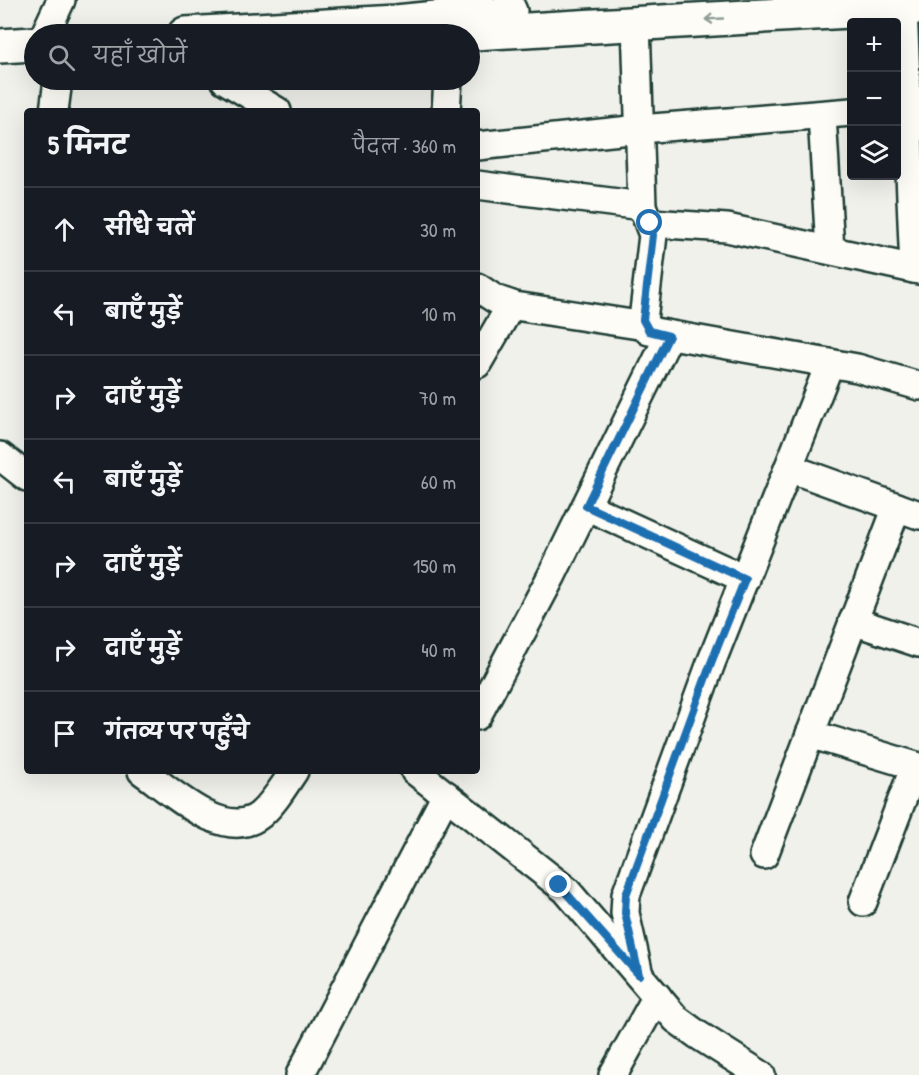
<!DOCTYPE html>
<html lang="hi">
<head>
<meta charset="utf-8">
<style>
	body { margin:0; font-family:"Patrick Hand","Playpen Sans Deva",sans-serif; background:#20242c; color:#f1f3f6 }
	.controls { position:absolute; right:18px; top:18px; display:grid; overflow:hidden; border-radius:6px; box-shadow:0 6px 24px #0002 }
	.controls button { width:54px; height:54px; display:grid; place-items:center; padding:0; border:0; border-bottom:2px solid #363941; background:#171b24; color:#f1f3f6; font:30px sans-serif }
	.stop { position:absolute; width:18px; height:18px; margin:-14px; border:4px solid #1f6fb2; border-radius:50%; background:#fff }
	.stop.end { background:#1f6fb2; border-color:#fff; box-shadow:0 2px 6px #0008 }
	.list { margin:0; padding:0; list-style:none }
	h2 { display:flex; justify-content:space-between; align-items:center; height:78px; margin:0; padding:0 24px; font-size:26px }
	h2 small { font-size:20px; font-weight:400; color:#9ea1a6 }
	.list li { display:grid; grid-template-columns:39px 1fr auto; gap:18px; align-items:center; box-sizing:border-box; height:84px; padding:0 24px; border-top:2px solid #363941 }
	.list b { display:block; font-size:22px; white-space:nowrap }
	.list em { font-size:20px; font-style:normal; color:#9ea1a6 }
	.icon { flex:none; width:33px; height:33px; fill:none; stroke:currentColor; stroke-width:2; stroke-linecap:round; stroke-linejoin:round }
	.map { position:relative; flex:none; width:919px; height:1075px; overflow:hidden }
	.search { position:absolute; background:#171b24; box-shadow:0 6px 24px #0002; left:24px; top:24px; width:456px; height:66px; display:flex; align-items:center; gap:15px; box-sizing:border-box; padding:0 21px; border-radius:33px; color:#9ea1a6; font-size:22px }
	.panel { position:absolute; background:#171b24; box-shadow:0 6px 24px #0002; left:24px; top:108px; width:456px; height:666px; border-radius:6px }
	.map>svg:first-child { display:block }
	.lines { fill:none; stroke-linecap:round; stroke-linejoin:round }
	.minor-casing { stroke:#1f3d34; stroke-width:32 }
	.highway-casing { stroke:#1f3d34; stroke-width:38 }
	.minor { stroke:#fdfcf7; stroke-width:27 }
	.highway { stroke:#fdfcf7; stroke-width:33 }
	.oneway { stroke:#8e9c96 }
	.route { stroke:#1f6fb2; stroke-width:8 }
</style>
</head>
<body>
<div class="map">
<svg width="919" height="1075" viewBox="0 0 919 1075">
	<rect width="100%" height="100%" fill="#f0f1eb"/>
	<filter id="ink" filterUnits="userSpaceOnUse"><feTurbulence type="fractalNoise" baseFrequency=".0167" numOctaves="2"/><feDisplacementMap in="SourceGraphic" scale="12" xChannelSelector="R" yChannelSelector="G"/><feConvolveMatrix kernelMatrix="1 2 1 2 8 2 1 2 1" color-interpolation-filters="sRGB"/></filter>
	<g filter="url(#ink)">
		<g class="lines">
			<defs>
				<g id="minor">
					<path d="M508 0 513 11"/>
					<path d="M903 8 914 269"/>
					<path d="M636 23 642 206 653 235 643 320 649 331 857 368 919 386"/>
					<path d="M45 34 61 0"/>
					<path d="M225 80 277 111"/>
					<path d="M54 111 58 80"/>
					<path d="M446 111 448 80"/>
					<path d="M822 115 830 250"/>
					<path d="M477 146 640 129 852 112"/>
					<path d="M477 185 642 206"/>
					<path d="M650 223 727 228 919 270"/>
					<path d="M477 287 495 299 515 306 645 326"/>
					<path d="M477 364 511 305"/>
					<path d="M0 456 27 477"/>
					<path d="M789 468 919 515"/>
					<path d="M586 506 745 579"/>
					<path d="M853 621 919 643"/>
					<path d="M477 716 551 577 669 336"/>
					<path d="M810 734 919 767"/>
					<path d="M142 771C171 791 225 843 260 815 274 803 284 786 294 771"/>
					<path d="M415 771 566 890 676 1019 698 1035 761 1075"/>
					<path d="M764 855 897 507"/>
					<path d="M863 902 915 766"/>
					<path d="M639 975 625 913 626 895 711 663 830 363"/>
					<path d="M300 1075 446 795"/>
					<path d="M613 1075 657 996"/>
				</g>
				<g id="highway">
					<path d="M185 34 396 22 486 13"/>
					<path d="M457 34 919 7"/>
					<path d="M0 46 34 44"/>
				</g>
			</defs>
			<use href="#minor" class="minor-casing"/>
			<use href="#highway" class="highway-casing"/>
			<use href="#minor" class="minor"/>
			<use href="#highway" class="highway"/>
		</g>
		<defs><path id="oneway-shaft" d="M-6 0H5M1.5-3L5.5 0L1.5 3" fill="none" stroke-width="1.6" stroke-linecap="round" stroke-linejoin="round" transform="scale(1.5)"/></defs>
		<use class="oneway" href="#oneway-shaft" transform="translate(714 19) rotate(177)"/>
	</g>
	<g class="lines" filter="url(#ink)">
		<path class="route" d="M559 885 639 975 625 913 626 895 711 663 745 579 586 506 669 336 649 331 643 320 653 235 650 223"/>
	</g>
</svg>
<div class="controls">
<button>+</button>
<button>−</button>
<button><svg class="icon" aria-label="layers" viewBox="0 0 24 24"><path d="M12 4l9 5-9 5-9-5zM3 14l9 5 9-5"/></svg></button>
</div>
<div class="stop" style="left:650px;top:223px"></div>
<div class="stop end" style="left:559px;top:885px"></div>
<div class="search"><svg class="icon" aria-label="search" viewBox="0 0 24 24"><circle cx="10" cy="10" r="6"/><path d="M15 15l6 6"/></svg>यहाँ खोजें</div>
<section class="panel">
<h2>5 मिनट<small>पैदल · 360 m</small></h2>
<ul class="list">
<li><svg class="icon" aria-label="ahead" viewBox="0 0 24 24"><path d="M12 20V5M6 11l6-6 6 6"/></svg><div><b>सीधे चलें</b></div><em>30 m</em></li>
<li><svg class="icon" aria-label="left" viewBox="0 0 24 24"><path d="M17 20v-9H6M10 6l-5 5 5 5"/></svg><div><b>बाएँ मुड़ें</b></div><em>10 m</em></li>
<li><svg class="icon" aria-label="right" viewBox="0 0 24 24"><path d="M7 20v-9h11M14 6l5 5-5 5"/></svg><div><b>दाएँ मुड़ें</b></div><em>70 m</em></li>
<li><svg class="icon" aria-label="left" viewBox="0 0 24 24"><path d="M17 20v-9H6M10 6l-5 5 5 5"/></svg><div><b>बाएँ मुड़ें</b></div><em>60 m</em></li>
<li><svg class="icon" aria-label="right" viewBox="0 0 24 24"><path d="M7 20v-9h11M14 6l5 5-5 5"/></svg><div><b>दाएँ मुड़ें</b></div><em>150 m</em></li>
<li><svg class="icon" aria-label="right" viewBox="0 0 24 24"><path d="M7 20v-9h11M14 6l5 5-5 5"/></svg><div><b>दाएँ मुड़ें</b></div><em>40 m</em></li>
<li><svg class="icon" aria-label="arrive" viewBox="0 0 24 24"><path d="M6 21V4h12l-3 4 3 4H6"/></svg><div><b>गंतव्य पर पहुँचे</b></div></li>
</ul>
</section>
</div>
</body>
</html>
